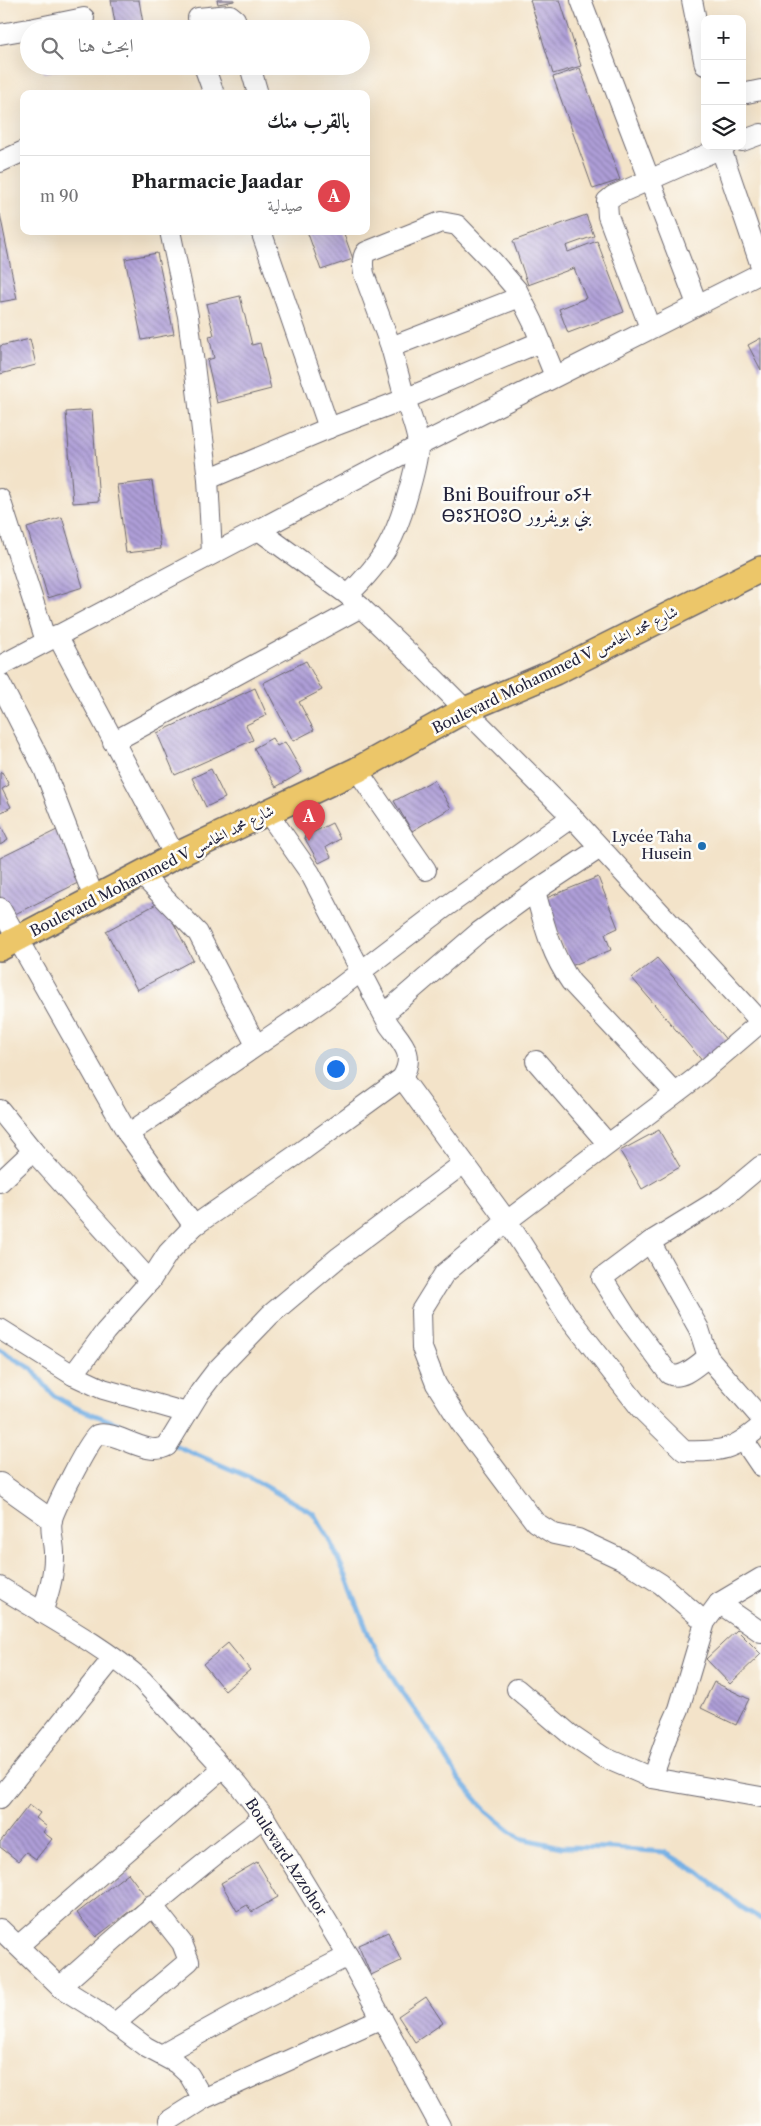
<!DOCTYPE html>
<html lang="ar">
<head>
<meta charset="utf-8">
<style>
	body { margin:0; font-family:"Libre Caslon Text",Amiri,"Noto Sans Tifinagh",serif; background:#f6f6f6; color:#202124; direction:rtl }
	.controls { position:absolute; right:15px; top:15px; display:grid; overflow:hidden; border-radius:10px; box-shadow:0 5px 20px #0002 }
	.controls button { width:45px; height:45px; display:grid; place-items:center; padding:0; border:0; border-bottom:1px solid #e0e0e0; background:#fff; color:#202124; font:25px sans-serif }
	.you { position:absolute; left:335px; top:1068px; width:18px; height:18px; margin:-12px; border:4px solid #fff; border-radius:50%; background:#1a73e8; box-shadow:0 0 0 8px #1a73e833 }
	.badge { display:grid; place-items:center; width:32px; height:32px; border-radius:50%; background:#b45309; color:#fff; font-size:16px; font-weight:700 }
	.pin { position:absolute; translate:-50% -41px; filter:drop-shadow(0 1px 2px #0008) }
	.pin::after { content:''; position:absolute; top:26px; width:18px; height:15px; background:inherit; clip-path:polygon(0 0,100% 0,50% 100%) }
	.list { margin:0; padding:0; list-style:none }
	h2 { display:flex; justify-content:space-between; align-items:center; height:65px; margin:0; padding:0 20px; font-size:21px }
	h2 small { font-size:16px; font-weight:400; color:#757577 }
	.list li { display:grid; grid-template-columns:32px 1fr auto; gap:15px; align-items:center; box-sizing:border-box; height:80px; padding:0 20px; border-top:1px solid #e0e0e0 }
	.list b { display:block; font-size:19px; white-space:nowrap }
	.list p { margin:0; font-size:16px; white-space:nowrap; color:#757577 }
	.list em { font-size:16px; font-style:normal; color:#757577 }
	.icon { flex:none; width:28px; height:28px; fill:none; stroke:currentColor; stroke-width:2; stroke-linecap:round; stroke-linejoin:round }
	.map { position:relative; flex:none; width:761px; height:2126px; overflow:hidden; direction:ltr }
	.search { position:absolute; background:#fff; box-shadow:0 5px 20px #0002; left:20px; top:20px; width:350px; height:55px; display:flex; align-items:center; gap:12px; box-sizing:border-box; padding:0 18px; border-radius:28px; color:#757577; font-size:19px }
	.panel { position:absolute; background:#fff; box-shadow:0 5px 20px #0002; left:20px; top:90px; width:350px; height:145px; border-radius:10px; direction:rtl }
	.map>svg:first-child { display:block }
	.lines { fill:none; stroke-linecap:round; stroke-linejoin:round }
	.stream { stroke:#73afe4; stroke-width:5 }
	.building { fill:url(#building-back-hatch) }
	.minor-casing { stroke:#6b666d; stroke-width:22 }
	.major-casing { stroke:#6b666d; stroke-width:28 }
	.minor { stroke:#fff; stroke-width:20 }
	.major { stroke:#ecc669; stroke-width:25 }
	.poi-dot { fill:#1f6fb2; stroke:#fdfcf7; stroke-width:2 }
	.labels { text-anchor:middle; stroke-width:5; stroke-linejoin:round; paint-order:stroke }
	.street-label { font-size:15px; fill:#22223b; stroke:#fdfcf7 }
	.poi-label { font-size:15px; fill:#22223b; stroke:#fdfcf7; text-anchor:end }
	.quarter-label { font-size:18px; fill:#22223b; stroke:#fdfcf7 }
</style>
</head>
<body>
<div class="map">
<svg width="761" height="2126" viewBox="0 0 761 2126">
	<defs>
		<pattern id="building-back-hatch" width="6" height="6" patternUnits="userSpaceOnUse" patternTransform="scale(1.25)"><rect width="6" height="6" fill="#ae9ed7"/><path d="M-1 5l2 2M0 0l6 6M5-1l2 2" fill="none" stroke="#8d80b0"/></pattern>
	</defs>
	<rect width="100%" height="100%" fill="#fdfcf7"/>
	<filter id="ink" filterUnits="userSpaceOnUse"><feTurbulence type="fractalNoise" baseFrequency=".02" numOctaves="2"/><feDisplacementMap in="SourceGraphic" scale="10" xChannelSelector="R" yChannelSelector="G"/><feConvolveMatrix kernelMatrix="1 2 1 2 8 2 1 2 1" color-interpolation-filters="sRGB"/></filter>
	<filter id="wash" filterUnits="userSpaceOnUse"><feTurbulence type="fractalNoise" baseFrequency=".0096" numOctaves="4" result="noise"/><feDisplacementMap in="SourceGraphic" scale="20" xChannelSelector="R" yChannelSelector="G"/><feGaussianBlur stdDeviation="1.12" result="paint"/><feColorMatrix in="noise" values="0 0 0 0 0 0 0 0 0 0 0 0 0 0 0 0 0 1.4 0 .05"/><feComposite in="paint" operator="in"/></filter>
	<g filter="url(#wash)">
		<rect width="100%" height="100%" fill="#f3e3c9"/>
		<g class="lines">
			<g class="stream">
				<path d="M0 1350 32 1369 53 1395 73 1407 165 1441"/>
				<path d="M172 1444 249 1477 313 1513 328 1537 346 1576 370 1638 395 1682 433 1736 459 1779 486 1811 520 1838 561 1847 613 1848 664 1852 698 1872 741 1907 761 1919"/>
			</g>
		</g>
		<g id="blocks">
			<g class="building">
				<path d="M111 0H139L144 29H116Z"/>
				<path d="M217 0H234V1L218 4Z"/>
				<path d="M530 0H560L581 66 553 74Z"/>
				<path d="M42 66H78V68L43 73Z"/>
				<path d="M580 68 620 180 593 189 553 77Z"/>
				<path d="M0 214 17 299 0 302Z"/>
				<path d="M586 215 594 236 566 246 568 252 597 241 624 312 568 333 559 309 586 298 574 268 528 285 513 241Z"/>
				<path d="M307 231H343L353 259 321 270Z"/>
				<path d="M157 253 174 334 142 340 125 259Z"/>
				<path d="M240 296 252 345 260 343 271 389 217 403 207 360 214 358 209 336 214 335 206 304Z"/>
				<path d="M761 338V370L748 345Z"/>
				<path d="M30 339 36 365 0 374V346Z"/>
				<path d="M92 410 99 501 73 503 66 412Z"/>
				<path d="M152 481 161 549 126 553 117 485Z"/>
				<path d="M62 517 83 587 48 598 27 528Z"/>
				<path d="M306 661 322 690 299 702 314 730 293 741 263 683Z"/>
				<path d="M255 688 267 715 246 725 253 740 175 775 157 733Z"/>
				<path d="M272 738 277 746 285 742 302 772 276 787 254 748Z"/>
				<path d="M211 769 225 798 206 807 192 778Z"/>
				<path d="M2 772 9 785 2 789 11 807 0 813V773Z"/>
				<path d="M434 780 451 808 412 831 394 801Z"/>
				<path d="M332 823 340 839 326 847 331 857 319 863 304 837Z"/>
				<path d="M0 824 8 840 0 845Z"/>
				<path d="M59 829 84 880 7 918 0 904V858Z"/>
				<path d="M598 877 618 928 605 934 611 950 571 966 544 899Z"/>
				<path d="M162 901 193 960 137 990 106 931Z"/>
				<path d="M657 958 728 1042 704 1063 632 978Z"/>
				<path d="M659 1130 680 1167 642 1189 620 1151Z"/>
				<path d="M737 1630 761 1654 730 1684 706 1659Z"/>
				<path d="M228 1643 250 1670 225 1691 203 1664Z"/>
				<path d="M714 1682 749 1699 736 1725 701 1708Z"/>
				<path d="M29 1805 40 1813 36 1818 47 1827 43 1832 52 1839 36 1859 26 1852 18 1861 0 1847V1842Z"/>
				<path d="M257 1862 278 1897 252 1912 247 1905 237 1911 221 1883Z"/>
				<path d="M128 1873 147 1898 96 1937 77 1913Z"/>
				<path d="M388 1932 401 1961 371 1975 358 1945Z"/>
				<path d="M426 1997 443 2023 415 2042 398 2016Z"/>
			</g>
		</g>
	</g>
	<g filter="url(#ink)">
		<use href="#blocks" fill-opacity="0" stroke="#6b666d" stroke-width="1"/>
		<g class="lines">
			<defs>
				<g id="minor">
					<path d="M581 0 697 304"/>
					<path d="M692 0 705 65"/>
					<path d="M198 18 230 15 235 19 239 29"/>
					<path d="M30 29 84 18"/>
					<path d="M0 34 29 29"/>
					<path d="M204 66 214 94"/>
					<path d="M250 66 258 94"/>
					<path d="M742 94 761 90"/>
					<path d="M742 141 761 134"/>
					<path d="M720 146 761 266"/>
					<path d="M0 162 24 151"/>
					<path d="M170 231 188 316 208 479 212 553"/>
					<path d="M261 231 329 428 405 399C409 412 419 435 418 448 417 462 413 476 409 490 396 538 384 560 348 595"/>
					<path d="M650 328 608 216 607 201 613 196 726 146"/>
					<path d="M540 342 405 399 391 347 364 274C363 266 361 259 366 252L441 222 457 225 493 262 517 290 533 322 555 376"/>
					<path d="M391 347 520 297"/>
					<path d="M208 479 329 428"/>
					<path d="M0 499 46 641"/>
					<path d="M260 531 348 595 412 656 572 817 761 1022"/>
					<path d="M57 635 175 856"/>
					<path d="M0 666 418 446 761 273"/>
					<path d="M0 683 44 769 94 898"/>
					<path d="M113 742 361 607"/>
					<path d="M357 770 426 870"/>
					<path d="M142 875 198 933 256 1045"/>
					<path d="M535 891C544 924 551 954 571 982L675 1093"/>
					<path d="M0 908 128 1134 194 1226"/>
					<path d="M384 1014 479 932 535 891 600 848"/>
					<path d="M536 1061 608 1144"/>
					<path d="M402 1078 507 1221 568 1316 641 1409 684 1451C721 1452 732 1451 761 1426"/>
					<path d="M0 1110 33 1151 150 1281"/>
					<path d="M128 1134 322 1001 444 908 572 817"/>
					<path d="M0 1182 33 1151"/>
					<path d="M650 1242 699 1329 708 1357 761 1418"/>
					<path d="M0 1329 73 1375 103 1389 187 1413"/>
					<path d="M708 1357C698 1364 682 1381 669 1374L626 1316 602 1278 650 1242 725 1196 761 1166"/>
					<path d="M73 1375 105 1332 150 1281 168 1253 194 1226 299 1153 402 1078C416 1054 403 1044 389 1025L310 873 268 813"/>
					<path d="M744 1441 761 1466"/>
					<path d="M0 1483 52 1520"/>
					<path d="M0 1587C48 1617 99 1643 142 1680L238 1784 264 1817 348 1956 440 2126"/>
					<path d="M719 1603 761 1632"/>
					<path d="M42 1613C48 1595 54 1576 54 1557 55 1545 49 1530 52 1519 55 1508 90 1438 97 1435 116 1429 146 1458 167 1446L200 1392 216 1371 270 1315 339 1257 464 1163"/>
					<path d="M705 1622 661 1584 623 1560 578 1539 554 1534 535 1522 460 1422 436 1384 422 1348 421 1311 444 1274 507 1221 693 1080 761 1022"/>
					<path d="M517 1689 572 1736 603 1757 652 1778 761 1797"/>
					<path d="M652 1778 667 1736 679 1709 705 1622 719 1603 761 1578"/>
					<path d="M0 1798 113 1658"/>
					<path d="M0 1929 60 1987 95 2009 146 2047 176 2063 189 2075 203 2099"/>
					<path d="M18 1946 223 1768"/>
					<path d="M60 1987C126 1928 193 1870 264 1817"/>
					<path d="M114 2024 189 1961 182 1943 152 1905"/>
					<path d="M163 2054 246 2008 348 1956"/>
					<path d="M170 2120 203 2099 382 2018"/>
				</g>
				<path id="major" d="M0 948 175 856 357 770 465 710 555 672 761 569"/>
			</defs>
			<use href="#minor" class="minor-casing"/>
			<use href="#major" class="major-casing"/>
			<use href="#minor" class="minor"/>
			<use href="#major" class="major"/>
		</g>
	</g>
	<circle class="poi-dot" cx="702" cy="846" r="5"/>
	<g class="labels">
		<g class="street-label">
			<text transform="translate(555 670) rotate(-26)" y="5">Boulevard Mohammed V شارع محمد الخامس</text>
			<text transform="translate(152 871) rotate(-27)" y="5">Boulevard Mohammed V شارع محمد الخامس</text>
			<text transform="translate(286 1857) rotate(57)" y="5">Boulevard Azzohor</text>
		</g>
		<g class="poi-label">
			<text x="692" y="842">Lycée Taha<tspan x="692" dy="17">Husein</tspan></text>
		</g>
		<g class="quarter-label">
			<text x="517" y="501">Bni Bouifrour ⴰⵢⵜ<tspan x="517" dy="21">ⴱⵓⵢⴼⵔⵓⵔ بني بويفرور</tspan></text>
		</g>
	</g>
</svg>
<div class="controls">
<button>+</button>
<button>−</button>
<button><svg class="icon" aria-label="layers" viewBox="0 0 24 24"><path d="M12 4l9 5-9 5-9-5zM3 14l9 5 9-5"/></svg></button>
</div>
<div class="you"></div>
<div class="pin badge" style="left:309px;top:841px;background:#e0444e">A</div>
<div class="search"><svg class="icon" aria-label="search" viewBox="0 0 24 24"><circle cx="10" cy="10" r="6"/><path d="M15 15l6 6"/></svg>ابحث هنا</div>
<section class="panel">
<h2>بالقرب منك<small></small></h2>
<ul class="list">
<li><span class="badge" style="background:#e0444e">A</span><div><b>Pharmacie Jaadar</b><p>صيدلية</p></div><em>90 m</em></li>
</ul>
</section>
</div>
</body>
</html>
